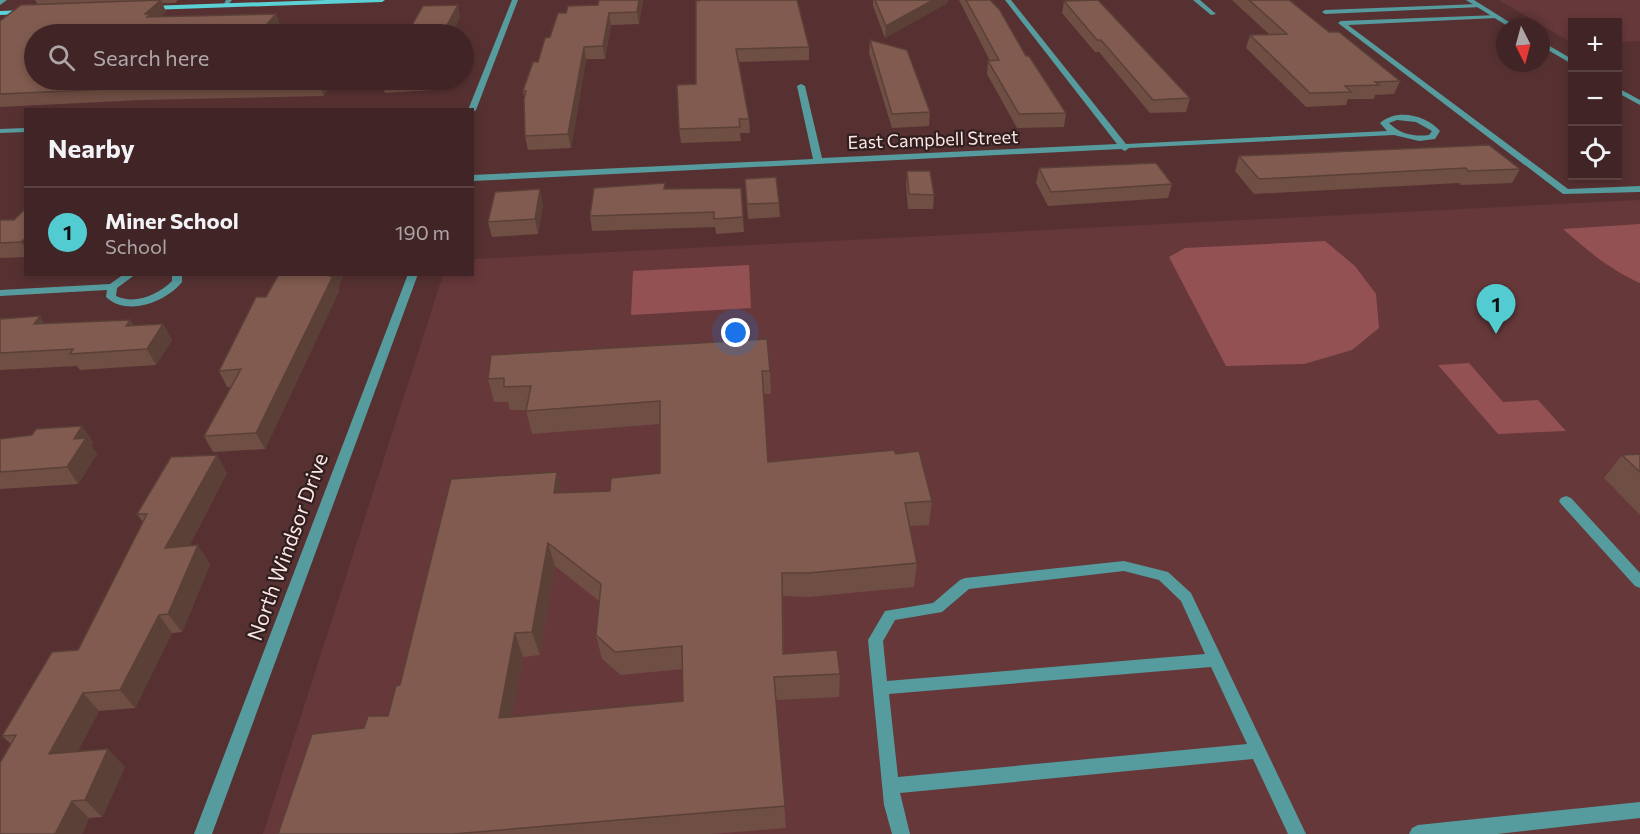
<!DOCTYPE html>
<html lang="en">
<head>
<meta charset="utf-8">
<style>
	body { margin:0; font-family:Commissioner,sans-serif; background:#4c3132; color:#f1f3f6 }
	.controls { position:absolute; right:18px; top:18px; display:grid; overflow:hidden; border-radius:0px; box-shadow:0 3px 9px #0003 }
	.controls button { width:54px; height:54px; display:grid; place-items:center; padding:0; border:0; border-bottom:2px solid #5a4243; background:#412526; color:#f1f3f6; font:30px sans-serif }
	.compass { position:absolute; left:1496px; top:18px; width:54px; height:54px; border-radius:50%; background:#412526; box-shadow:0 3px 9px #0003; rotate:174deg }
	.you { position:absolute; left:736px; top:333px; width:21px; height:21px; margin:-15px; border:4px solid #fff; border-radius:50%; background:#1a73e8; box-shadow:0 0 0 9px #1a73e833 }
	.badge { display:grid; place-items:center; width:39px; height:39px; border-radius:50%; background:#52ccd0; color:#111; font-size:20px; font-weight:700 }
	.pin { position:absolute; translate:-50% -50px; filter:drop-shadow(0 2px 3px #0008) }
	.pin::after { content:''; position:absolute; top:32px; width:21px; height:18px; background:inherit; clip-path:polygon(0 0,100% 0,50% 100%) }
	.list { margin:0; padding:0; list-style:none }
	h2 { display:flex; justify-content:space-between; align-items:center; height:78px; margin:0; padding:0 24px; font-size:26px }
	h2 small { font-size:20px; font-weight:400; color:#aea5a7 }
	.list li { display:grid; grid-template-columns:39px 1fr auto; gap:18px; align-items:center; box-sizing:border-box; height:90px; padding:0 24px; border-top:2px solid #5a4243 }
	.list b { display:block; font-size:22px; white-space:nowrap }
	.list p { margin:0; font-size:20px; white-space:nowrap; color:#aea5a7 }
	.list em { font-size:20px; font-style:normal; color:#aea5a7 }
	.icon { flex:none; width:33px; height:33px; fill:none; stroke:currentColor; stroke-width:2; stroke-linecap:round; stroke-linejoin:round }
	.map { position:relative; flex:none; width:1640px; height:834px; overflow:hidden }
	.search { position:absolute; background:#412526; box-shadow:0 3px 9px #0003; left:24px; top:24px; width:450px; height:66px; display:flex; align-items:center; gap:15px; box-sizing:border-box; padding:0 21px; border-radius:33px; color:#aea5a7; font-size:22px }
	.panel { position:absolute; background:#412526; box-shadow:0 3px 9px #0003; left:24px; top:108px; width:450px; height:168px; border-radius:0px }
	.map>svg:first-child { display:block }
	.built { fill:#66383a }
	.green { fill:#945154 }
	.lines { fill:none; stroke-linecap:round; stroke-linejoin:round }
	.service { fill:#569c9e; fill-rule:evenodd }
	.minor { fill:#569c9e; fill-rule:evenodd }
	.tertiary { fill:#569c9e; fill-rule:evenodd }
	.secondary { fill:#5ad1d5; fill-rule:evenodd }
	.wall { fill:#6f4e44; fill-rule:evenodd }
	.shaded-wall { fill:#5a4037 }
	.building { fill:#815b4f; stroke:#5a4037; stroke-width:1.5; fill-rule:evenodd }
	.labels { text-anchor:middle; stroke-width:4.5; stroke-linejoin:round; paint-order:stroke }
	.far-street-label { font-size:18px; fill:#fee5e5; stroke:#301f1f }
	.street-label { font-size:21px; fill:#fee5e5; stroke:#301f1f }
</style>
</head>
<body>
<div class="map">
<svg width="1640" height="834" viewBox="0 0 1640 834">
	<rect width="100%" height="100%" fill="#573132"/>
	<g class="built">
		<path d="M1499 0H1640V41L1618 42V22H1572V43Z"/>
		<path d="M1640 200V834H263L443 275 472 274 473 259Z"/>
	</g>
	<g class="green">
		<path d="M1640 224V283C1610 270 1587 250 1563 229Z"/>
		<path d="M1325 241 1355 266 1376 294 1379 328 1352 350 1304 364 1226 366 1169 257 1185 248Z"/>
		<path d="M749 265 751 308 631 315 633 271Z"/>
		<path d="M1469 363 1503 402 1538 400 1566 431 1498 434 1438 365Z"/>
	</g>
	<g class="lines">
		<g class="service">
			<path d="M1479 4 1481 5V7L1325 14 1322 12 1325 10Z"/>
			<path d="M1566 496 1571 498 1640 573V588L1635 586 1561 504 1559 501 1561 498Z"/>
			<path d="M1124 561 1168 572 1191 593 1306 834H1288L1253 759 900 793 910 834H892L884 805 868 640 885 611 933 603 960 580 965 578ZM1124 571 1159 580 1181 601 1205 654 887 681 883 641 895 620 942 612 969 589ZM1211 667 1247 744 898 777 889 694Z"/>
			<path d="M1640 802V818L1497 834H1409L1412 828 1418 825Z"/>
		</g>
		<g class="minor">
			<path d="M0 0H7L0 5Z"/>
			<path d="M226 0H232L227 6H223Z"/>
			<path d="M512 0H518L476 110 472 112V110H468Z"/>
			<path d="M1005 0H1011L1126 144 1387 131 1380 123C1397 108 1426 115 1440 131L1435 139 1419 141 1394 135 1129 148 1125 151 1121 149 472 181V175L813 159 797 86 801 84 805 86 822 158 1117 144ZM1397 120 1416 122 1432 131 1429 135C1414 137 1400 134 1389 123Z"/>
			<path d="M1193 0H1200L1216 14 1211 15Z"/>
			<path d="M1498 15V17L1496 18 1348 25 1568 189 1640 186V192L1563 194 1338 23 1341 21Z"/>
			<path d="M26 128V132L0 133V129Z"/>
			<path d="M124 274H136L117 288 116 296C135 305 158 295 172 281V274H182V282C166 302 127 317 106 297L107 290 0 296V290L110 284Z"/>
			<path d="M408 274H418L212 834H194Z"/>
		</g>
		<g class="tertiary">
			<path d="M1466 0H1474L1517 27H1509Z"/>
			<path d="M1541 41 1572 59V64L1541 46Z"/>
			<path d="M1618 88 1640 100V105L1618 93Z"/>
		</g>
		<g class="secondary">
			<path d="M326 0H385L382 2 149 10 146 8 149 6Z"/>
			<path d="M0 11 27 10 30 12 27 14 0 15Z"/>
		</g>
	</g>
	<g class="wall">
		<path d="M35 0H178L175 3H162L166 12 160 17 276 14 280 25 34 80H333L324 96 141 100 0 107V21L37 4Z"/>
		<path d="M643 0 639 24 611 25 605 59H586L571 148 528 150 525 136 524 97 523 91 550 37 566 13 598 5Z"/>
		<path d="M873 0H948L947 3 885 38 873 6Z"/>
		<path d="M959 0H990L1026 56 1066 113 1064 127 1017 128 987 74 988 61H990Z"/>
		<path d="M1232 0H1289L1329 32 1400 81 1394 94 1375 95 1374 99H1348L1346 105 1306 107 1246 48 1250 35H1270Z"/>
		<path d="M696 1 809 47V60L738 62 749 119 750 133H740L741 141 681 143 679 129 696 84Z"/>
		<path d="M1064 1 1190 98 1186 112 1150 113 1099 52H1095L1062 13Z"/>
		<path d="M870 40 930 112 929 126 892 128 869 53Z"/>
		<path d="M381 80H437L432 90 385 93Z"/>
		<path d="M1239 156 1520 169 1512 183 1461 185 1459 183 1254 194 1235 171Z"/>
		<path d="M1039 168 1172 184 1168 198 1048 206 1036 183Z"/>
		<path d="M907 171 934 195 933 209H908L906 185Z"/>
		<path d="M745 179 779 203 780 217 748 219Z"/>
		<path d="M665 183V189L741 188 744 232 716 234 715 227 592 231 590 216Z"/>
		<path d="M543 204 538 234 492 237 488 222Z"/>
		<path d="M26 208V257L0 258V220H14Z"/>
		<path d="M279 274H344L338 288 339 291 265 449 213 452 204 436 231 387H227L219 371 266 297Z"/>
		<path d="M0 319 45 324 130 320 134 326 163 324 172 340 156 365 80 370 77 366 0 370Z"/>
		<path d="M770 371 771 394H763L768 462 896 454 932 501 929 525 909 526 917 563 914 587 808 597 783 596 784 654 840 674 839 697 776 700 786 828 712 834H278L364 728 388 716 400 685 557 472 562 493 610 491 660 473V424L532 434 526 410H510L508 402H494L488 379ZM555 566 599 601 596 635 602 659 621 675 683 669V701L512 717 523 657 540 655Z"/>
		<path d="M82 426 93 443 91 446 97 454 78 484 0 489V439L32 435Z"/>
		<path d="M1640 454V515L1604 478 1622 455Z"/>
		<path d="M227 473 189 546 210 564 182 632 172 633 135 708 99 711 77 752 125 767 102 817 89 818 82 834H0L11 744 2 736 78 650 143 522 137 514Z"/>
	</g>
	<g class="shaded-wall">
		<path d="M161 0 166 12 154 22 155 25 145 14Z"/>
		<path d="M639 0H643L639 24 637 12Z"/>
		<path d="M933 0H948L947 3 885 38 886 26Z"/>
		<path d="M458 5 460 17 452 34H442Z"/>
		<path d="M609 13 611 25 605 59 603 46Z"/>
		<path d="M276 14 280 25 272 34H258Z"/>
		<path d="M584 47 586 59 571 148 568 134Z"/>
		<path d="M322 80H333L324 96 319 84Z"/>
		<path d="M429 80H437L432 90Z"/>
		<path d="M540 189 543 204 538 234 535 219Z"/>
		<path d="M24 238 26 240V248L21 242Z"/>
		<path d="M331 274H344L338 288 339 291 265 449 256 433Z"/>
		<path d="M40 316 50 332 34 324Z"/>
		<path d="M130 320 140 336 126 326Z"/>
		<path d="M163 324 172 340 156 365 147 349Z"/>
		<path d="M82 426 93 443 91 446 97 454 78 484 67 467 74 439Z"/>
		<path d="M217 455 227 473 178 567 165 548Z"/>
		<path d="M557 472 563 496 554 493Z"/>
		<path d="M548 543 555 566 540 655 532 632Z"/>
		<path d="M198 545 210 564 182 632 168 614Z"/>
		<path d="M159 615 172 633 135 708 120 690Z"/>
		<path d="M515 633 523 657 508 741 499 718Z"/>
		<path d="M83 693 99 711 67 772 49 754Z"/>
		<path d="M108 749 125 767 102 817 85 800Z"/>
		<path d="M72 801 89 818 82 834H55Z"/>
	</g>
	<g class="building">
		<path d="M161 0 145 14H150L147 17 276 14 258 34H34V80H322L319 84 134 88 0 94V21L21 5Z"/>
		<path d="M599 0H639L637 12 609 13 603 46 584 47 568 134 525 136 524 99 526 91H523L533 62H538L545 38 550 37 558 13H566L568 6 598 5Z"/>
		<path d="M701 0H797L809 47 736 49 749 119H739L740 127 679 129 677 85 696 84V1Z"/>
		<path d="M875 0H933L886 26Z"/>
		<path d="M966 0H990L999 9 1026 56H1029L1066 113 1019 114 988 61 999 60Z"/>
		<path d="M1098 0 1190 98 1153 100 1101 40H1097L1064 1Z"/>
		<path d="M1249 0H1289L1329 32H1339L1400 81 1375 82 1379 85 1345 86 1351 92 1310 93 1250 35 1287 34Z"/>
		<path d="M458 5 442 34H407L423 6Z"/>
		<path d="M870 40 907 50 930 112 892 114Z"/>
		<path d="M1489 145 1520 169 1468 171 1466 168 1259 179 1239 156Z"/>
		<path d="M1156 163 1172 184 1051 192 1039 168Z"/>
		<path d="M907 171H930L934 195 909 194Z"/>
		<path d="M776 177 779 203 747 204 745 179Z"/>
		<path d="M665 183 664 189 741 188 743 217 714 219V212L590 216 594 188Z"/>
		<path d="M540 189 535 219 488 222 495 192Z"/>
		<path d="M26 208V238L21 242 0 243V220H14Z"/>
		<path d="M279 274H331L330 276H333L256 433 204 436 241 369 219 371 256 297H266Z"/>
		<path d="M40 316 34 324 130 320 126 326 163 324 147 349 70 354 73 349 0 353V319Z"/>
		<path d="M767 339 770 371H762L768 462 894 450 896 454 919 451 932 501 905 503 917 563 808 573H782L783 654 837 650 840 674 774 677 785 806 453 834H278L312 734 364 728 368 716H388L396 686 400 685 451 479 557 472 554 493 610 491 611 478 660 473V401L526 411 531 386 504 387V378L488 379 491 355ZM548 543 601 584 596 635 615 652 682 646 683 701 499 718 515 633 532 632Z"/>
		<path d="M82 426 74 439 86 438 67 467 0 472V439L32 435 36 429Z"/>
		<path d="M1640 454V472L1622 455Z"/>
		<path d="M217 455 165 548 198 545 168 614 159 615 120 690 83 693 49 754 108 749 85 800 72 801 55 834H0V763L16 735 2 736 52 652 78 650 147 514H137L171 457Z"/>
	</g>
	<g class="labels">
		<g class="far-street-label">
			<text transform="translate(933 140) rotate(-2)" y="6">East Campbell Street</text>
		</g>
		<g class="street-label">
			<text transform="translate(288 547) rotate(-70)" y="7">North Windsor Drive</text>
		</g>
	</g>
</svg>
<div class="controls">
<button>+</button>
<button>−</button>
<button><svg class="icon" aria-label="locate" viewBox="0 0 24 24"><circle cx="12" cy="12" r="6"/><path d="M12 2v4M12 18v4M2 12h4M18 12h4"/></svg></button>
</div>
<svg class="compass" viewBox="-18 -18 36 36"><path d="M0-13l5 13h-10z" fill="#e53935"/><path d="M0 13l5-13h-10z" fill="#aea5a7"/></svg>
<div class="you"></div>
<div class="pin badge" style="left:1496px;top:334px">1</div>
<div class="search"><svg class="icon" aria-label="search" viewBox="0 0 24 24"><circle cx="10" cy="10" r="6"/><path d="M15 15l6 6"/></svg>Search here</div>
<section class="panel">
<h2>Nearby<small></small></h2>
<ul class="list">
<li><span class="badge">1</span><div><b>Miner School</b><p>School</p></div><em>190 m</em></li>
</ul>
</section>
</div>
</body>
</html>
